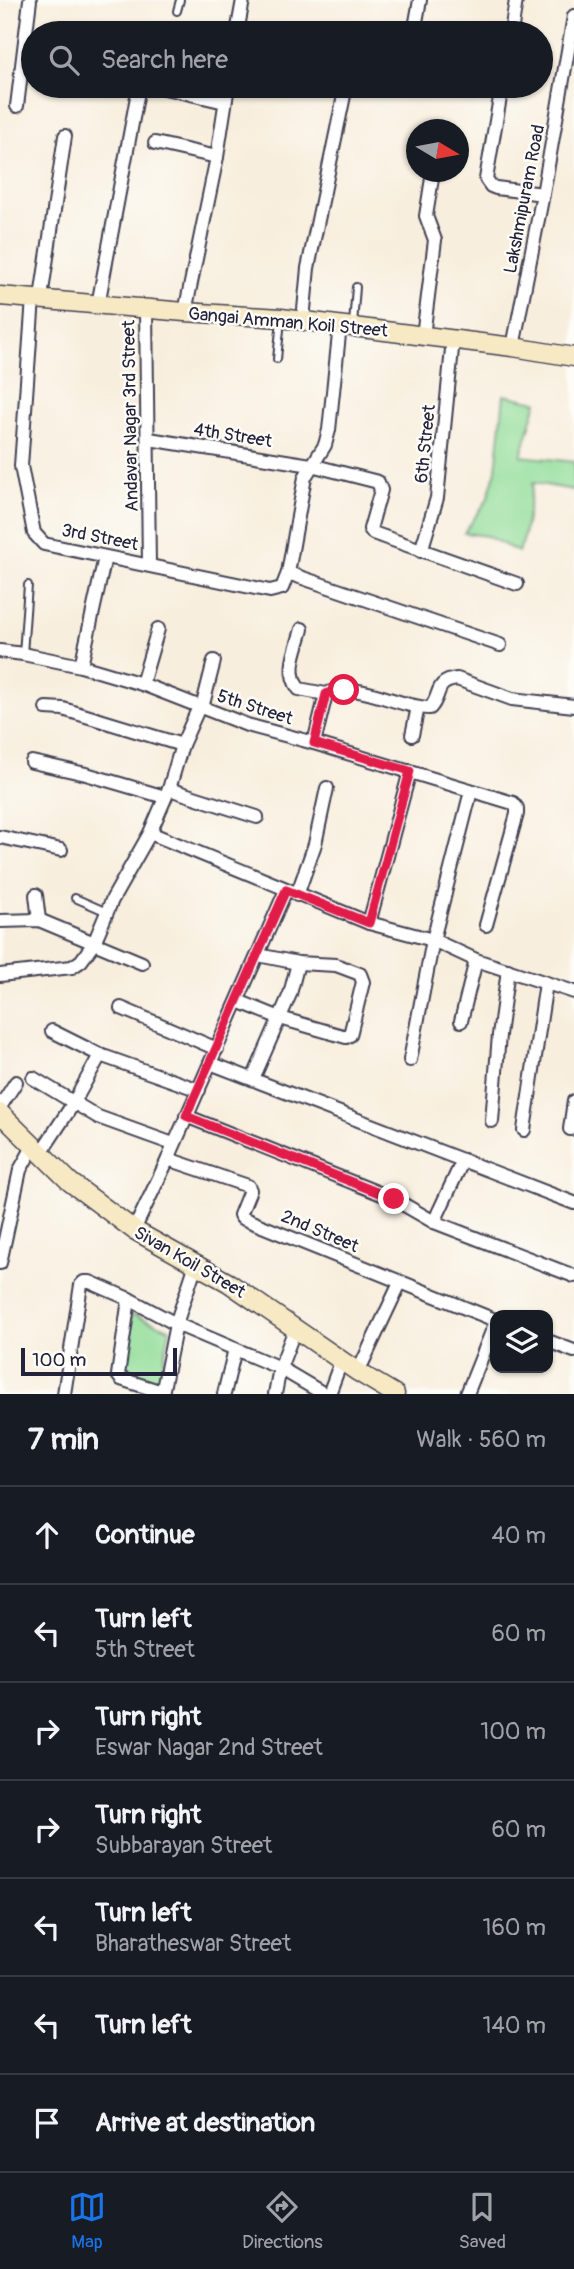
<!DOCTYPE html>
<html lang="en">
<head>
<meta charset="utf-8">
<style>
	body { margin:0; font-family:Pangolin,sans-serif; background:#242831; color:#f1f3f6 }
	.controls { position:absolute; right:21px; bottom:21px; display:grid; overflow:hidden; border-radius:14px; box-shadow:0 2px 5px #0004 }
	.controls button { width:63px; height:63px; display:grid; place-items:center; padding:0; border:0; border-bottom:2px solid #363941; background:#171b24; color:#f1f3f6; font:35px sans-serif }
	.compass { position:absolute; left:406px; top:119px; width:63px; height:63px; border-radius:50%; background:#171b24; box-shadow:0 2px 5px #0004; rotate:100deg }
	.scale { position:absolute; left:21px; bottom:18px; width:156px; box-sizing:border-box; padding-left:7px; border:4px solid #22223b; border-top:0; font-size:19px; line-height:24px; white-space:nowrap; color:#22223b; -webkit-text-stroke:5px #fdfcf7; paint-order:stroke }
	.stop { position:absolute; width:21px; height:21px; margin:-16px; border:5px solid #e11d48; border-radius:50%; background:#fff }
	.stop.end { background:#e11d48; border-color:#fff; box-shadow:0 2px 7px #0008 }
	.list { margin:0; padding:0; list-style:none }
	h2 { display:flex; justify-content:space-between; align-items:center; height:91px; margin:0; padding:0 28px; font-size:30px }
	h2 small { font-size:23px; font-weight:400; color:#9ea1a6 }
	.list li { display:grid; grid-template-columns:46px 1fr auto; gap:21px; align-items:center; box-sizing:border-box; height:98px; padding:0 28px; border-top:2px solid #363941 }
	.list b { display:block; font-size:26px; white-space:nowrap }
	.list p { margin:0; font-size:23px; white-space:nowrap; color:#9ea1a6 }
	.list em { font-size:23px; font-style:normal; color:#9ea1a6 }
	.icon { flex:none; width:38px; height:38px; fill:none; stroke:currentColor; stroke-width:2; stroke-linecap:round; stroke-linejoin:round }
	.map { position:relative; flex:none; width:574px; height:1394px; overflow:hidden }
	.search { position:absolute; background:#171b24; box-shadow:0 2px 5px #0004; left:21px; right:21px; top:21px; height:77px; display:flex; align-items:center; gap:18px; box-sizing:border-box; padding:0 24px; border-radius:38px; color:#9ea1a6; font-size:26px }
	.sheet { height:777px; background:#171b24 }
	nav { display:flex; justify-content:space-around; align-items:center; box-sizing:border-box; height:98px; border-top:2px solid #363941; background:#171b24; font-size:19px; color:#9ea1a6 }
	nav a { display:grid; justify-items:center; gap:4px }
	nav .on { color:#1a73e8 }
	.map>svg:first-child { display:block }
	.park { fill:#92dd99; stroke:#5a806a; stroke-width:2 }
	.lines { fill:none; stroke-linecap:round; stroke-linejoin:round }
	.lane-casing { stroke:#424153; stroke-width:10 }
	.street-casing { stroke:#424153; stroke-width:16 }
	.secondary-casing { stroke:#424153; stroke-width:21 }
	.lane { stroke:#fff; stroke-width:6 }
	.street { stroke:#fff; stroke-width:12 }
	.secondary { stroke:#f7e9c3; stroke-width:18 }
	.route { stroke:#e11d48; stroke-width:9 }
	.labels { text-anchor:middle; stroke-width:5; stroke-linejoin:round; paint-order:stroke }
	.street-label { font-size:18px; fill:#22223b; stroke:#fdfcf7 }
</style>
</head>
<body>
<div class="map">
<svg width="574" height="1394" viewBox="0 0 574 1394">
	<rect width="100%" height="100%" fill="#fdfcf7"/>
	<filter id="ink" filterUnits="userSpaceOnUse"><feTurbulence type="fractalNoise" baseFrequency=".0143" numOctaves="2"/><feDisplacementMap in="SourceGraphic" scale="14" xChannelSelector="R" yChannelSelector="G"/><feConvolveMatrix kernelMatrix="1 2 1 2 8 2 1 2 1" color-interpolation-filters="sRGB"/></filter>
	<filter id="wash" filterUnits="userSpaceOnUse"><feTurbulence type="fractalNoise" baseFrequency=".00686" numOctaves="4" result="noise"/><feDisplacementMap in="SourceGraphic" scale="28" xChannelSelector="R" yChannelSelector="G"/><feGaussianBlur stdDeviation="1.57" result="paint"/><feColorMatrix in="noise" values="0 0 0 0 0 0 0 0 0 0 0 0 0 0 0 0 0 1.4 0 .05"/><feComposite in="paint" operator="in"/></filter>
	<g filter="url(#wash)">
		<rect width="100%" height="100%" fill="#f8eedd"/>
		<g class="park">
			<path d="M504 395 537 402 521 456 574 462V490L533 483 523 542 518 552 487 536 464 533 487 500 496 470Z"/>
			<path d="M132 1314 170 1329 158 1387 121 1375Z"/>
		</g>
	</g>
	<g filter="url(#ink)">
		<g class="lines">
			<defs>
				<g id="lane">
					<path d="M177 11 180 0"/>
					<path d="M353 324 356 287"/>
					<path d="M277 359 281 320"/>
					<path d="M23 654 28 585"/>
					<path d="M75 898 107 912"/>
				</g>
				<g id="street">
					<path d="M237 33 243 0"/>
					<path d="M414 33 420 0"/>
					<path d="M511 33 516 0"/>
					<path d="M156 86 225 102"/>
					<path d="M502 86 486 179 491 186 496 188 543 194"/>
					<path d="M17 106 30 0"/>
					<path d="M155 143 217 157"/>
					<path d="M33 298 21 466 34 533 44 544 270 591 282 588 288 573 305 477 325 445 329 430 340 325"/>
					<path d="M41 298 65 136"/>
					<path d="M98 305 139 86"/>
					<path d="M146 308 149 565"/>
					<path d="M185 312 217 157 228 86"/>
					<path d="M303 320 308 268 346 86"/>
					<path d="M423 336 435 240 426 216 433 172"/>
					<path d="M513 347 543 194 574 16"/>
					<path d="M149 439 311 465 378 482 381 490 370 529 373 533 517 584"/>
					<path d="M421 551 437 498 453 339"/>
					<path d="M288 573 500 645"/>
					<path d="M302 629C297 649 285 671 299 689L326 694"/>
					<path d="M0 651 23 654 81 666 142 684 247 725 314 743 513 803 517 808V814L486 925"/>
					<path d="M81 666 105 557"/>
					<path d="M142 684 158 629"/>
					<path d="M46 708 63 709 182 745"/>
					<path d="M202 708 214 661"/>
					<path d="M412 735 418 707"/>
					<path d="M314 743 326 694C355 679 399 708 430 708 442 696 433 682 457 679L512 699 574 706"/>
					<path d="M32 762 86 774 165 797"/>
					<path d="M169 789 257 817"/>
					<path d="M150 833 369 923 433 940 476 960 574 992"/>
					<path d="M0 837 61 850"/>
					<path d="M36 895 39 920"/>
					<path d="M297 895 315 844 327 788"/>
					<path d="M0 921 39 920 142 963"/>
					<path d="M369 923 410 771"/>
					<path d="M0 975 72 967 81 961 94 943 112 900 150 833 169 789 182 745 199 707"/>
					<path d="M238 1001 280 1018 346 1037 350 1035 363 982 360 974 336 965 298 963 258 955"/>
					<path d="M121 1008 217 1049"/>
					<path d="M461 1021 476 960"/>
					<path d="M52 1031 100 1055 199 1090"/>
					<path d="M410 1060 433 940 471 791"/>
					<path d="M210 1063 574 1203"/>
					<path d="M33 1078 98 1117 173 1144"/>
					<path d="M253 1079 290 994 298 963"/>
					<path d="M0 1107 16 1082"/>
					<path d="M186 1116 394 1199 434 1222 574 1276"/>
					<path d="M492 1121 499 1035 508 970"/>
					<path d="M570 1129 574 1101"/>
					<path d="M524 1130 546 983"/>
					<path d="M40 1154 73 1104 100 1055"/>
					<path d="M168 1159 248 1186 250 1190 240 1215 242 1218 495 1320"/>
					<path d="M434 1222 463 1160"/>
					<path d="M134 1230 168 1159 286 890"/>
					<path d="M0 1263 20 1170 33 1147"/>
					<path d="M129 1299 118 1375 121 1379 162 1392"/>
					<path d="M548 1341 574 1351"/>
					<path d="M358 1372 400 1283"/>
					<path d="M64 1394 81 1285 84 1282H90L129 1299 176 1324 280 1368 324 1394"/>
					<path d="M162 1394 176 1324 196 1264"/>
					<path d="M224 1394 235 1349"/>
					<path d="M275 1394 280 1368 295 1329"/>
					<path d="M329 1394 342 1359"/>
					<path d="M467 1394 495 1324"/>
				</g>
				<g id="secondary">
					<path d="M0 296 185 312 281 318 513 347 574 357"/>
					<path d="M0 1113 70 1182 134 1230 229 1283 358 1372 395 1394"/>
				</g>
			</defs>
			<use href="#lane" class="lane-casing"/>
			<use href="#street" class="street-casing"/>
			<use href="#secondary" class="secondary-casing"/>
			<use href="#lane" class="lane"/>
			<use href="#street" class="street"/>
			<use href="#secondary" class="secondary"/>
		</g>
	</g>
	<g class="lines" filter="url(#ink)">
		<path class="route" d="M344 690 332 691 326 694 314 743 410 771 369 923 286 890 186 1116 394 1199"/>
	</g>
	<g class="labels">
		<g class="street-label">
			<text transform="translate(524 199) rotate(-79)" y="6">Lakshmipuram Road</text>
			<text transform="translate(288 322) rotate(5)" y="6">Gangai Amman Koil Street</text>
			<text transform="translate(130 416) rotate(-91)" y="6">Andavar Nagar 3rd Street</text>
			<text transform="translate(233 435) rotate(9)" y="6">4th Street</text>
			<text transform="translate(425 444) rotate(-84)" y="6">6th Street</text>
			<text transform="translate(100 537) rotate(11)" y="6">3rd Street</text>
			<text transform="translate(255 707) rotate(18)" y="6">5th Street</text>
			<text transform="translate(320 1231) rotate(23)" y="6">2nd Street</text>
			<text transform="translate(190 1262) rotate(30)" y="6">Sivan Koil Street</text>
		</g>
	</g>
</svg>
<div class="controls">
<button><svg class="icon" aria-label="layers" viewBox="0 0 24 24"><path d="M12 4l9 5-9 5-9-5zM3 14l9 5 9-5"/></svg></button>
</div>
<svg class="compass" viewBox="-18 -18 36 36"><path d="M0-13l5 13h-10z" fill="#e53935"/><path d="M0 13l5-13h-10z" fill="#9ea1a6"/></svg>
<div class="scale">100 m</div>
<div class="stop" style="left:344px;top:690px"></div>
<div class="stop end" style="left:394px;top:1199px"></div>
<div class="search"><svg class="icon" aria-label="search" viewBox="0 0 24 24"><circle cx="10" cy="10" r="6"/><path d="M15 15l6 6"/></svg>Search here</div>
</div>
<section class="sheet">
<h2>7 min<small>Walk · 560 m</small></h2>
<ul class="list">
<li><svg class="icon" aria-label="ahead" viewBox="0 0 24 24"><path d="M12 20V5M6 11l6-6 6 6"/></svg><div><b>Continue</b></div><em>40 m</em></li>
<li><svg class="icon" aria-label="left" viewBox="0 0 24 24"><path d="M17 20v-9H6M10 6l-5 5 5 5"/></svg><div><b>Turn left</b><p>5th Street</p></div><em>60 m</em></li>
<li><svg class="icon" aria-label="right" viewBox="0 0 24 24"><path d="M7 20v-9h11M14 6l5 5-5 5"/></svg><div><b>Turn right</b><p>Eswar Nagar 2nd Street</p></div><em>100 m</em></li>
<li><svg class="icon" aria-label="right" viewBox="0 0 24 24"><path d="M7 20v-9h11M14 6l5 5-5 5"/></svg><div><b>Turn right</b><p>Subbarayan Street</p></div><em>60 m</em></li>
<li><svg class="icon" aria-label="left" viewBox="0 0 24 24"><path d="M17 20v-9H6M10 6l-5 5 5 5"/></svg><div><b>Turn left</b><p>Bharatheswar Street</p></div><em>160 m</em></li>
<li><svg class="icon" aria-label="left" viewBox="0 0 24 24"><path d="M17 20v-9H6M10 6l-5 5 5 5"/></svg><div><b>Turn left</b></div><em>140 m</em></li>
<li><svg class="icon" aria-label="arrive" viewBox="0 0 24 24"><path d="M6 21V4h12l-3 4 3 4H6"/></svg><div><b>Arrive at destination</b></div></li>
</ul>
</section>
<nav>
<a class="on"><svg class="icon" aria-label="map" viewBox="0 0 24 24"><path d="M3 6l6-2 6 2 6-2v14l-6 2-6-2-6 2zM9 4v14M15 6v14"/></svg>Map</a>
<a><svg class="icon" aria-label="directions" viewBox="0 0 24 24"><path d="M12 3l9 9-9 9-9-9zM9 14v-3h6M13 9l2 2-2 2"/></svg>Directions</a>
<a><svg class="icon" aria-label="saved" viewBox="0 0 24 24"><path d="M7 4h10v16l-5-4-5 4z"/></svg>Saved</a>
</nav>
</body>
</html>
